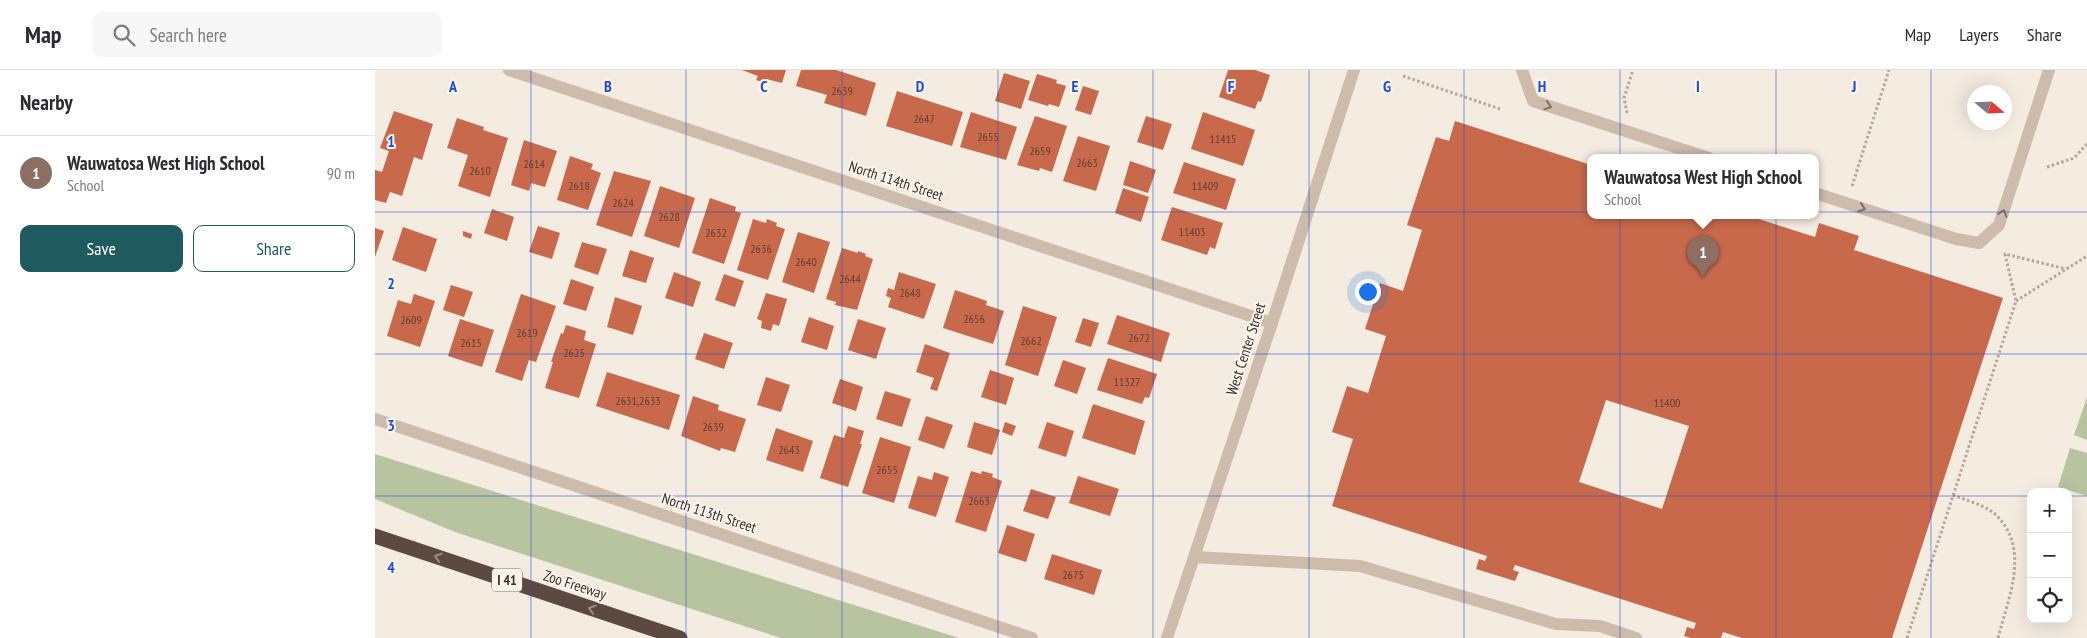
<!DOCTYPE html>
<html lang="en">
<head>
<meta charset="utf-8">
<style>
	body { margin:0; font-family:"PT Sans Narrow",sans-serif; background:#f7f7f7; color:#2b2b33 }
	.controls { position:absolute; right:15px; bottom:15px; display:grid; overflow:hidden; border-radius:10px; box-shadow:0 5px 20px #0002 }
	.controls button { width:45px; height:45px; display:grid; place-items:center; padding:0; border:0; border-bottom:1px solid #e1e1e2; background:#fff; color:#2b2b33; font:25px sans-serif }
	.compass { position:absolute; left:1592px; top:15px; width:45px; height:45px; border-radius:50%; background:#fff; box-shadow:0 5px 20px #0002; rotate:109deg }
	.you { position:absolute; left:992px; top:221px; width:18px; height:18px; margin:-12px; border:4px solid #fff; border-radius:50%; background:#1a73e8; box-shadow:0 0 0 8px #1a73e833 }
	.badge { display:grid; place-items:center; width:32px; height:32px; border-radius:50%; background:#1f5a5e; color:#fff; font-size:16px; font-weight:700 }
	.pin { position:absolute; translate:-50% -41px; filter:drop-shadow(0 1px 2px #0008) }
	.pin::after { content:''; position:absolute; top:26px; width:18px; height:15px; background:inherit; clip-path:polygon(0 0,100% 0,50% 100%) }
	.popup { position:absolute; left:1212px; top:84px; width:232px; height:65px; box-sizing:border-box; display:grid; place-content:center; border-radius:10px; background:#fff; filter:drop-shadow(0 1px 4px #0005); font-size:16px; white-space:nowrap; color:#7c7c81 }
	.popup b { font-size:19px; color:#2b2b33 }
	.popup::after { content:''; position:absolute; left:50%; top:100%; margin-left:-10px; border:10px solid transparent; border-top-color:#fff }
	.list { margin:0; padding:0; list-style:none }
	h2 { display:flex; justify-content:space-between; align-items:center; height:65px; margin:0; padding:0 20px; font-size:21px }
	h2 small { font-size:16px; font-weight:400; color:#7c7c81 }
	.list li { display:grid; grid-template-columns:32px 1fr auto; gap:15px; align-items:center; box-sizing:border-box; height:75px; padding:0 20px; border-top:1px solid #e1e1e2 }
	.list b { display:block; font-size:19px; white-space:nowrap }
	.list p { margin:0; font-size:16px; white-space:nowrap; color:#7c7c81 }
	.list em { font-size:16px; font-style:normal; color:#7c7c81 }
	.actions { display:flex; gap:10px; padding:15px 20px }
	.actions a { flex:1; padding:11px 0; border:1px solid #1f5a5e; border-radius:10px; text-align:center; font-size:18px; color:#1f5a5e }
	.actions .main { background:#1f5a5e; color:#fff }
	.icon { flex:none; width:28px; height:28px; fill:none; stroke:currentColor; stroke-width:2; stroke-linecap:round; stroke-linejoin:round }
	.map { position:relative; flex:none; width:1712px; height:568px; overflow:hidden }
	header { display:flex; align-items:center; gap:30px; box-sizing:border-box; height:70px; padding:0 25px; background:#fff; border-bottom:1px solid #e1e1e2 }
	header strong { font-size:24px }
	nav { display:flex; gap:28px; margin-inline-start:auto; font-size:18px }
	.search { width:350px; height:45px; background:#f7f7f7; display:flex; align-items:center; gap:12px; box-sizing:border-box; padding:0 18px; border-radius:10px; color:#7c7c81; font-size:19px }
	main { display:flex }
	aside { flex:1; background:#fff }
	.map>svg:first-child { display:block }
	.green { fill:#b8c4a0 }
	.building { fill:#c8694b; fill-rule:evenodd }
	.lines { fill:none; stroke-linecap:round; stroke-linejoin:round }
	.path { stroke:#b9a596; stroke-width:3; stroke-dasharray:2.5 2.5; stroke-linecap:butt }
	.minor { stroke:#cdbbac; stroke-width:12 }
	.highway { stroke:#5c4a42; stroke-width:15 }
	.oneway { stroke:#7d6f65 }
	.oneway2 { stroke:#9c8e87 }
	.grid { fill:none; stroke:#1d4ed8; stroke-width:1; stroke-opacity:0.55 }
	.labels { text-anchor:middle; stroke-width:4; stroke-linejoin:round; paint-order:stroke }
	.number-label { font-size:12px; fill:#5e3e33 }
	.shield { fill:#fbf5ee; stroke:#756b66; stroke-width:1 }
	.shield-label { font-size:14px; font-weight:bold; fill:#3b302b }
	.street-label { font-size:15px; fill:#3b302b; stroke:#fbf5ee }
	.grid-label { font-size:16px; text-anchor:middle; font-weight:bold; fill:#1d4ed8; stroke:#fbf5ee; stroke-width:4; stroke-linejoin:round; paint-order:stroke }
</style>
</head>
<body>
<header>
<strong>Map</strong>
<div class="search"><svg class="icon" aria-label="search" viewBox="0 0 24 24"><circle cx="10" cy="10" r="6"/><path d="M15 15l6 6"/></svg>Search here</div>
<nav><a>Map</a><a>Layers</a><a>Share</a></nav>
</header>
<main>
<aside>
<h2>Nearby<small></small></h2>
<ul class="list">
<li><span class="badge" style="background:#8d6e63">1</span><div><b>Wauwatosa West High School</b><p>School</p></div><em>90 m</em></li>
</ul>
<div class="actions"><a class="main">Save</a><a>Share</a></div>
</aside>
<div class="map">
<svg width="1712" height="568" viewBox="0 0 1712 568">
	<rect width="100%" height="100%" fill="#f4ebe1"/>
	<g class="green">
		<path d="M1712 327V370L1699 365Z"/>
		<path d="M1695 378 1712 383V426L1683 417Z"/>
		<path d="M0 384 584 568H406L80 462 0 429Z"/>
	</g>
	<g class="building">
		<path d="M367 0H411L407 13 391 9 390 13 381 10 383 6Z"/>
		<path d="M426 0H461L501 13 491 46 449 33 452 25 421 16Z"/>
		<path d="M853 0H880L895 5 886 32 883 31 880 39 844 27Z"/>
		<path d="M629 3 655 11 646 39 620 31Z"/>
		<path d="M662 4 682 10 681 13 691 16 684 37 674 34 673 36 653 30Z"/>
		<path d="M708 16 724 21 716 45 700 40Z"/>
		<path d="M522 21 588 42 577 76 511 56Z"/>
		<path d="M19 41 58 54 47 90 39 87 27 126 15 122 11 133 0 130V100L7 102 14 81 5 78Z"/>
		<path d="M596 42 642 57 631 90 585 77Z"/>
		<path d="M828 42 880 60 868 96 816 79Z"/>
		<path d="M660 46 692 56 677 102 665 98 664 101 642 95Z"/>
		<path d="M771 46 797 54 788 80 762 72Z"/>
		<path d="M82 48 109 57 108 60 133 68 115 127 83 116 93 85 72 78Z"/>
		<path d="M1080 51 1216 95V146H1374L1440 167 1444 153 1484 166 1479 180 1628 228 1517 568H1367L1348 562 1346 568H1316L1309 566 1312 557 1319 559 1321 553 1140 495 1138 500 1144 502 1140 511 1101 499 1104 489 1110 491 1112 486 957 436 978 369 957 362 972 316 993 323 1011 266 990 259 1005 213 1028 221 1047 160 1032 155 1061 67 1074 71ZM1231 330 1314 356 1287 439 1204 412Z"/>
		<path d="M703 66 735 76 721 121 688 111Z"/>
		<path d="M149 70 182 81 170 117 156 113 154 121 136 115Z"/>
		<path d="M195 86 218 94 216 99 226 103 213 140 182 130Z"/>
		<path d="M755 91 781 100 773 123 748 115Z"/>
		<path d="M809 92 861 109 851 140 798 123Z"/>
		<path d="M239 101 276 111 257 167 221 155Z"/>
		<path d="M285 116 320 128 304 178 269 166Z"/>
		<path d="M748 118 774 127 766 152 740 143Z"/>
		<path d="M335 128 361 137 360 141 366 143 349 194 317 183Z"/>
		<path d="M797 137 848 153 840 179 835 177 832 185 786 170Z"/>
		<path d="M117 139 139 147 132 171 109 163Z"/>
		<path d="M378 149 391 153 392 149 402 153 401 156 410 159 393 210 362 200Z"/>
		<path d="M163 156 185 163 177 189 154 182Z"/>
		<path d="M28 157 62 169 51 202 17 190Z"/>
		<path d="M0 158 9 161 0 187Z"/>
		<path d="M88 161 97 164 96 169 88 166Z"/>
		<path d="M423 162 455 172 439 223 407 212Z"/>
		<path d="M207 172 232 179 223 205 199 197Z"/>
		<path d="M467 178 483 183V181L491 184 490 186 498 189 482 240 460 235 461 232 451 229Z"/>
		<path d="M255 180 279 188 271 213 247 206Z"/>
		<path d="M299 202 326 212 318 237 290 228Z"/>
		<path d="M524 202 561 214 549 249 513 237 516 228 511 226 513 218 519 220Z"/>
		<path d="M349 204 369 211 360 237 340 230Z"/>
		<path d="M196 209 219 217 211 241 188 234Z"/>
		<path d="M76 215 98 222 89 247 68 240Z"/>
		<path d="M580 220 612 231 611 235 629 241 618 274 568 258Z"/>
		<path d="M391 223 412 229 404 256 398 254 396 261 386 258 387 251 382 249Z"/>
		<path d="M39 224 60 231 45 277 12 266 23 230 36 234Z"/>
		<path d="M146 224 181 236 161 292 154 290 147 311 120 302Z"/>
		<path d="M240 227 267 236 258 265 232 257Z"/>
		<path d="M648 236 682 247 663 306 630 295Z"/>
		<path d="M742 245 795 263 786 292 732 274Z"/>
		<path d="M434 247 459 256 452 280 426 272Z"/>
		<path d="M708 248 724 253 716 277 700 272Z"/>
		<path d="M85 249 119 260 107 297 73 286Z"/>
		<path d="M483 249 511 258 501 289 473 280Z"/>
		<path d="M191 255 211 261 209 270 221 274 204 328 170 318 178 292H176L186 263 188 264Z"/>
		<path d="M329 263 358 273 349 299 320 289Z"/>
		<path d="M550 274 575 283 562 321 555 319 559 308 541 302Z"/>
		<path d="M733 288 782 304 774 328 770 327 767 334 722 320Z"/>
		<path d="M688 290 711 298 702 324 679 316Z"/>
		<path d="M615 300 639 308 631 335 606 327Z"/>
		<path d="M232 302 305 325 294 360 221 336Z"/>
		<path d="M391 307 415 315 406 342 382 335Z"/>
		<path d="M465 309 488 317 481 341 457 333Z"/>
		<path d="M510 321 536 329 527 357 501 349Z"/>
		<path d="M318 326 344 335 343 340 371 349 360 382 346 378 345 381 306 366Z"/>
		<path d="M718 334 770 351 760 385 707 368Z"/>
		<path d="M551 346 578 355 569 379 543 370Z"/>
		<path d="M599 352 625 360 617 385 592 377Z"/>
		<path d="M630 352 641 356 637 366 627 362Z"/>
		<path d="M672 352 699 361 691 387 663 378Z"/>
		<path d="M473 356 489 361 485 374H487L473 417 445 408 459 365 469 368Z"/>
		<path d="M401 358 438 371 428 402 391 390Z"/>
		<path d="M505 367 536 377 519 433 487 423Z"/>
		<path d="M596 401 606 404 607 401 618 404 617 407 627 411 611 462 580 452Z"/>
		<path d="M559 402 574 407 561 447 533 438 543 406 557 410Z"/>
		<path d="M703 406 744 419 735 446 694 433Z"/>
		<path d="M656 419 681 427 673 449 648 441Z"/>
		<path d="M632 455 660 464 651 492 623 483Z"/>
		<path d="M677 484 727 500 719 525 669 509Z"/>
	</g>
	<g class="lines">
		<g class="path">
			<path d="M1028 6 1125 39"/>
			<path d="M1252 43 1249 28 1258 0"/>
			<path d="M1672 97 1699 88 1712 74"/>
			<path d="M1477 116 1514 0"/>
			<path d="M1641 231 1712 186"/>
			<path d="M1578 425C1592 431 1612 435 1623 447 1655 481 1633 529 1623 568"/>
			<path d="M1532 568 1641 231 1630 184 1691 199"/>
		</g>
		<g class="minor">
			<path d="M134 0 897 253"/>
			<path d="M1147 0 1158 31 1334 88"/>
			<path d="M1440 123 1581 169 1604 173 1624 155 1674 0"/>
			<path d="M0 349 657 568"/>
			<path d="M820 487 985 496 1181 554 1225 556 1261 568"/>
			<path d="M792 568 897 253 979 0"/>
		</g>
		<path class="highway" d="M0 466 305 568"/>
	</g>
	<defs><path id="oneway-chevron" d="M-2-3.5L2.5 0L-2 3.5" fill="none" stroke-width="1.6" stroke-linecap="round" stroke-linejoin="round" transform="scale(1.25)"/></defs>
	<g class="oneway">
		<use href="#oneway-chevron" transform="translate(1173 36) rotate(18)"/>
		<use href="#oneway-chevron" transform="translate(1487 138) rotate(18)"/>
		<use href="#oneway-chevron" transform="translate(1628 143) rotate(-72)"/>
	</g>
	<g class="oneway2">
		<use href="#oneway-chevron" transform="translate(63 487) rotate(-162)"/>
		<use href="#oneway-chevron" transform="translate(217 539) rotate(-162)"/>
	</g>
	<path class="grid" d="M156 0V568M311 0V568M467 0V568M623 0V568M778 0V568M934 0V568M1089 0V568M1245 0V568M1401 0V568M1556 0V568M0 142H1712M0 284H1712M0 426H1656M1693 426H1712"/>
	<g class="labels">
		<g class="number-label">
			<text x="467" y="25">2639</text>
			<text x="549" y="53">2647</text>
			<text x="613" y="71">2655</text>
			<text x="848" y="73">11415</text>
			<text x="665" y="85">2659</text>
			<text x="712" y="97">2663</text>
			<text x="159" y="98">2614</text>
			<text x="105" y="105">2610</text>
			<text x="204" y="120">2618</text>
			<text x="830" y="120">11409</text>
			<text x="248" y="137">2624</text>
			<text x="294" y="151">2628</text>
			<text x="817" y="166">11403</text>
			<text x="341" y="167">2632</text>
			<text x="386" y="183">2636</text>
			<text x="431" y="196">2640</text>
			<text x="475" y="213">2644</text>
			<text x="535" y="227">2648</text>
			<text x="599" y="253">2656</text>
			<text x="36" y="254">2609</text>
			<text x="152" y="267">2619</text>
			<text x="764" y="272">2672</text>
			<text x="656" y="275">2662</text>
			<text x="96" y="277">2615</text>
			<text x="199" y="287">2625</text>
			<text x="752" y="316">11327</text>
			<text x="263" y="335">2631,2633</text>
			<text x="1292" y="337">11400</text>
			<text x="338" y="361">2639</text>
			<text x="414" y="384">2643</text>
			<text x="512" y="404">2655</text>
			<text x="604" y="435">2663</text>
			<text x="698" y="509">2675</text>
		</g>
		<rect class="shield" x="117" y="498.5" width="30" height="23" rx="4"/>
		<g class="shield-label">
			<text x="132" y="515">I 41</text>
		</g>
		<g class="street-label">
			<text transform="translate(521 111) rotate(18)" y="5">North 114th Street</text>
			<text transform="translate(871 279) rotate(-72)" y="5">West Center Street</text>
			<text transform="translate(334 443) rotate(18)" y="5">North 113th Street</text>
			<text transform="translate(200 515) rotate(18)" y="5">Zoo Freeway</text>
		</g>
	</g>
	<g class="grid-label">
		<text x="78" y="22">A</text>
		<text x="233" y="22">B</text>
		<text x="389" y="22">C</text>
		<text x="545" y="22">D</text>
		<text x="700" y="22">E</text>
		<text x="856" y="22">F</text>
		<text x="1012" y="22">G</text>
		<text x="1167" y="22">H</text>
		<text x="1323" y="22">I</text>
		<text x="1479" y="22">J</text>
		<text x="16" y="77">1</text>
		<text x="16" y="219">2</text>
		<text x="16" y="361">3</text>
		<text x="16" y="503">4</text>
	</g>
</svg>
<div class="controls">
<button>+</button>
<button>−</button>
<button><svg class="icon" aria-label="locate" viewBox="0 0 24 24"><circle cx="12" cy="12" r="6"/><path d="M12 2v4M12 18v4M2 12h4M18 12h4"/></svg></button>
</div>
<svg class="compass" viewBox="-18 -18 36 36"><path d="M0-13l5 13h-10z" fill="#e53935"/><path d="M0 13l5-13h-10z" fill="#7c7c81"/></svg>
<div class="you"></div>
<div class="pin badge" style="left:1328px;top:207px;background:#8d6e63">1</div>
<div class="popup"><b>Wauwatosa West High School</b>School</div>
</div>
</main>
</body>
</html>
